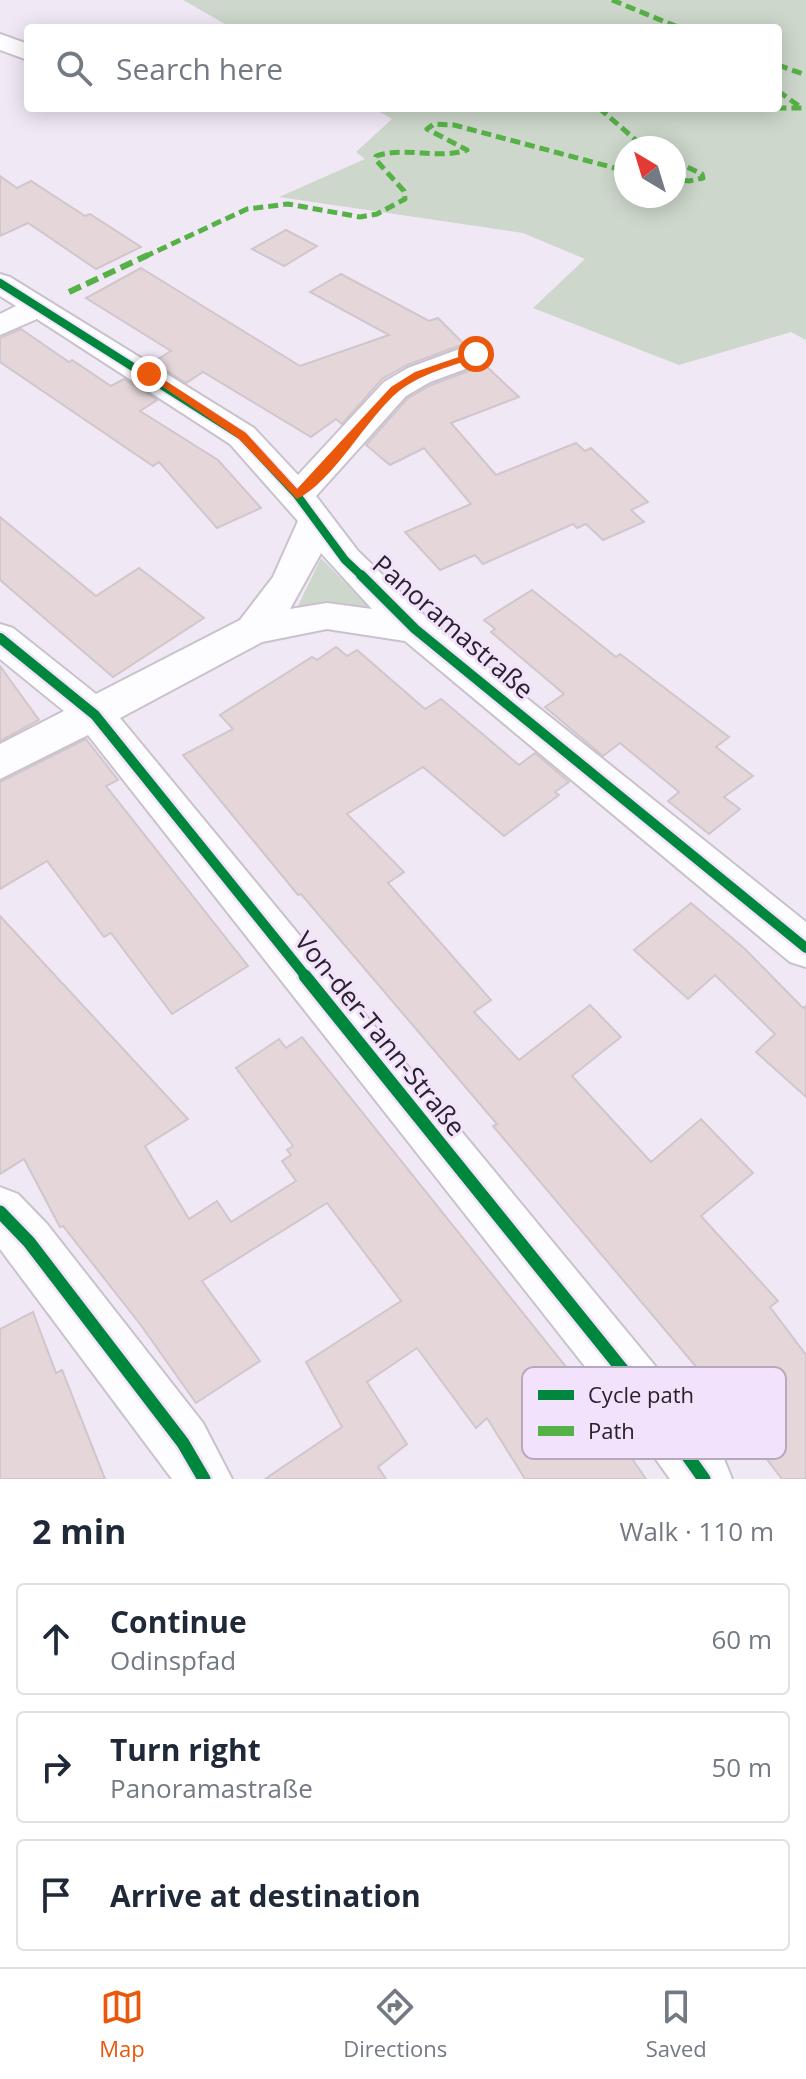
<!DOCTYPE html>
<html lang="en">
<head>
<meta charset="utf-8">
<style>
	body { margin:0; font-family:"Open Sans",sans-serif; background:#f6f6f7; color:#1f2937 }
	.compass { position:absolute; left:614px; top:136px; width:72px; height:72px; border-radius:50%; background:#fff; box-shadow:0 4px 20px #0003; rotate:322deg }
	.stop { position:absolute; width:24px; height:24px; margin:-18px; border:6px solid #ea580c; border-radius:50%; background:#fff }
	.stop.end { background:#ea580c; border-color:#fff; box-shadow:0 2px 8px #0008 }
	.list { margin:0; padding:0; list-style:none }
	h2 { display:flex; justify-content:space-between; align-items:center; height:104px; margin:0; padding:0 32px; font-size:34px }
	h2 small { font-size:26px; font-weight:400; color:#747a83 }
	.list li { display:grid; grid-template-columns:52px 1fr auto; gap:24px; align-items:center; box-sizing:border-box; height:112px; margin:0 16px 16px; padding:0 16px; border:2px solid #e0e1e3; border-radius:8px }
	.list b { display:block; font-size:30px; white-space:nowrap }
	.list p { margin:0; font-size:26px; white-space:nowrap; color:#747a83 }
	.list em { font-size:26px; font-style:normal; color:#747a83 }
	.icon { flex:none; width:44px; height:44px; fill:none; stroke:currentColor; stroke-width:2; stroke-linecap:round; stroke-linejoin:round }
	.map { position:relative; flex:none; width:806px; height:1479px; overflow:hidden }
	.search { position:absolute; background:#fff; box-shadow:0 4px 20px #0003; left:24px; right:24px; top:24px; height:88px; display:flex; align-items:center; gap:20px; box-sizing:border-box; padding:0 28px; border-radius:8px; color:#747a83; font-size:30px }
	.sheet { height:488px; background:#fff }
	nav { display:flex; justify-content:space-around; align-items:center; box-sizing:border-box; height:112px; border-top:2px solid #e0e1e3; background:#fff; font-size:22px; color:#747a83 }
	nav a { display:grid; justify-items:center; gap:4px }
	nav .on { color:#ea580c }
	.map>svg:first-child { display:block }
	.green { fill:#cdd7cb; fill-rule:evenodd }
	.building { fill:#e5d6da; stroke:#d0c6cb; stroke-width:2 }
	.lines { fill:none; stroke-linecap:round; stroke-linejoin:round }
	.street-casing { stroke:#c9c2cd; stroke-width:4 }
	.street { fill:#fdfcfe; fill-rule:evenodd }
	.quiet-far1 { stroke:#56b146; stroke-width:5; stroke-dasharray:10 5; stroke-linecap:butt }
	.quiet { stroke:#56b146; stroke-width:6; stroke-dasharray:13 6; stroke-linecap:butt }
	.cycleway-far2-casing { stroke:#f3e2fc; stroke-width:12 }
	.cycleway-far1-casing { stroke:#f3e2fc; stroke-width:15 }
	.cycleway-casing { stroke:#f3e2fc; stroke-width:18 }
	.cycleway-far2 { stroke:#00873e; stroke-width:8 }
	.cycleway-far1 { stroke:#00873e; stroke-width:10 }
	.cycleway { stroke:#00873e; stroke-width:13 }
	.route { fill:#ea580c }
	.labels { text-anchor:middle; stroke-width:6; stroke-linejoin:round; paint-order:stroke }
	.street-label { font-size:26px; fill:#28222b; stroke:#f3e2fc }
	.key { fill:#f3e2fc; stroke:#b6a8bd; stroke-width:2 }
	.key-label { font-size:22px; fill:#28222b }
</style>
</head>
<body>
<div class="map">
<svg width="806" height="1479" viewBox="0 0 806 1479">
	<rect width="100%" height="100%" fill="#f1e8f6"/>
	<g class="green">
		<path d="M183 0H806V340L791 332 679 365 533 308 585 259 523 233 279 197 365 159 356 152 392 119 373 108H778V28H232ZM674 148V196H626V148Z"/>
		<path d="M321 558 376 614 296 610Z"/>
	</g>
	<g class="building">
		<path d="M0 176 17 188 31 181 85 216 90 214 141 247 96 269 28 223 0 236Z"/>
		<path d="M286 230 317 246 284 266 252 249Z"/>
		<path d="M141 268 300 366 389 335 310 292 341 274 429 321 438 318 464 344 407 365 382 379 342 424 336 419 311 437 203 372 186 383 153 362 171 351 86 298Z"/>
		<path d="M21 329 69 362 72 360 111 386 124 379 157 400 140 411 218 460 261 508 217 528 159 462 153 466 0 362V338Z"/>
		<path d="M485 365 519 397 451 423 496 475 576 443 585 451 591 448 648 502 631 510 644 522 603 540 586 524 577 528 573 524 483 564 475 555 440 570 405 532 471 504 424 448 390 465 366 445 408 398 431 385Z"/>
		<path d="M0 517 96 596 139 568 204 618 113 677 0 580Z"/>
		<path d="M532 590 616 657 620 654 729 737 716 747 753 776 724 797 740 809 709 834 668 801 679 792 620 743 603 756 545 707 564 694 491 632 495 629 484 620Z"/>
		<path d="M336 647 347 656 357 650 425 709 441 699 519 765 535 753 569 782 555 792 559 795 504 836 423 767 347 814 404 872 388 883 491 1000 474 1012 519 1060 590 1005 621 1037 572 1076 651 1162 701 1119 753 1173 701 1216 778 1301 770 1307 806 1355V1479H782L698 1369 493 1126 497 1124 301 894 298 895 183 755 233 729 220 715 312 657 317 660Z"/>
		<path d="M0 666 39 720 0 741Z"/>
		<path d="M86 739 118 780 106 786 248 966 172 1014 111 933 104 937 47 861 0 889V782Z"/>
		<path d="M691 903 745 949 803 1008 806 1006V1097L756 1052 775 1034 715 975 688 999 634 950Z"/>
		<path d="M0 916 188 1119 145 1146 189 1219 217 1201 231 1222 296 1181 282 1161 291 1155 287 1150 293 1146 236 1068 279 1039 286 1048 302 1037 587 1393 646 1479H525L487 1418 476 1428 417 1348 367 1382 407 1444 378 1467 386 1479H265L342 1427 306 1362 401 1301 327 1203 202 1281 260 1361 196 1403 140 1324 63 1226 60 1227 24 1159 0 1174Z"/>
		<path d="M33 1312 56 1373 62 1370 105 1479H0V1329Z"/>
	</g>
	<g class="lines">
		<defs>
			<g id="street">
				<path d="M0 34 28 44V60L0 50Z"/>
				<path d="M0 274 10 277 254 428 298 475 384 382 408 368 465 347 476 345 487 347 492 354 487 361 430 382 406 396 316 496 358 551 428 619 806 922V967L790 962 405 641 327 629 262 642 120 718 675 1390 724 1459 732 1479H670L635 1430 88 735 0 779V744L64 711 0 659V624L13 628 96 694 240 620 273 577 298 521 230 444 37 319 0 335V314L16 306 0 296ZM321 553 372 609 327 603 290 609Z"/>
				<path d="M0 1187 18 1194 47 1224 203 1423 232 1479H172L0 1249Z"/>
			</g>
		</defs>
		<use href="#street" class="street-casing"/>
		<use href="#street" class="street"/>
		<g class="quiet-far1">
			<path d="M612 0 680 28"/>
			<path d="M778 65 806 75"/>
			<path d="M778 91 802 108H778"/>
			<path d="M599 108 645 148"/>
			<path d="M674 161 702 174 703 178 689 181 674 179"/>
			<path d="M144 257 247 209 288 204 360 217 377 214 405 199 404 191 376 160V156C406 146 437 160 467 150L427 129 434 124 454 125 626 171"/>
		</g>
		<path class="quiet" d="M69 292 148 255"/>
		<defs>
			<path id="cycleway-far2" d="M0 283 242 436 297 495 345 560 363 577"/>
			<g id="cycleway-far1">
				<path d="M361 575 415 629 806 948"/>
				<path d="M0 638 95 715 307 978"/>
			</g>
			<g id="cycleway">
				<path d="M305 976 655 1410 704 1479"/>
				<path d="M0 1212 29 1242 183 1443 204 1479"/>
			</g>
		</defs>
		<use href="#cycleway-far2" class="cycleway-far2-casing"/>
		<use href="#cycleway-far1" class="cycleway-far1-casing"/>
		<use href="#cycleway" class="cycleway-casing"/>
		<use href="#cycleway-far2" class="cycleway-far2"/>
		<use href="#cycleway-far1" class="cycleway-far1"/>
		<use href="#cycleway" class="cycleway"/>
	</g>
	<path class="route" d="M476 351 481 354 479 356C453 366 422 373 399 391 367 417 333 482 297 499L238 438 144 374 152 372 246 433 297 489 391 387 415 372Z"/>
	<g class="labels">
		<g class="street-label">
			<text transform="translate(453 627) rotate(41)" y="9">Panoramastraße</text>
			<text transform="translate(380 1034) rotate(51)" y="9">Von-der-Tann-Straße</text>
		</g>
	</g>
	<rect x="522" y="1367" width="264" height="92" rx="12" class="key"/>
	<rect x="538" y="1390" width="36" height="10" fill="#00873e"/>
	<rect x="538" y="1426" width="36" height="10" fill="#56b146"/>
	<g class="key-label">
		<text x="588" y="1403">Cycle path</text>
		<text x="588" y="1439">Path</text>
	</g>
</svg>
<svg class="compass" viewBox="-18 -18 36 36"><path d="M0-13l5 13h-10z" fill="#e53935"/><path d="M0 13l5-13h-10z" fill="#747a83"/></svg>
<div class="stop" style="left:476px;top:354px"></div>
<div class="stop end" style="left:149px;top:374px"></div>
<div class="search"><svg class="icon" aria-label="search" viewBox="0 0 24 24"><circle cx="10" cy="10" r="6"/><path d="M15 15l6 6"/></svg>Search here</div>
</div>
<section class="sheet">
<h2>2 min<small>Walk · 110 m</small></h2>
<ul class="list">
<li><svg class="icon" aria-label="ahead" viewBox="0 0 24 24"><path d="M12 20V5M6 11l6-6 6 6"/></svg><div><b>Continue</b><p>Odinspfad</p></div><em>60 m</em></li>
<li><svg class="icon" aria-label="right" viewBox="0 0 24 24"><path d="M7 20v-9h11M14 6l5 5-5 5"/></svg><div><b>Turn right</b><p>Panoramastraße</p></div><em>50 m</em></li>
<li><svg class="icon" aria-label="arrive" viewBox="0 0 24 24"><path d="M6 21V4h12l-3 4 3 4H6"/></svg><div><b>Arrive at destination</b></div></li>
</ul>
</section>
<nav>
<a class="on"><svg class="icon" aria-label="map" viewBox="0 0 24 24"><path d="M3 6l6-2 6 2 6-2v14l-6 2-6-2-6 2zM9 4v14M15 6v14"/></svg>Map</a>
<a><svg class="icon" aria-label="directions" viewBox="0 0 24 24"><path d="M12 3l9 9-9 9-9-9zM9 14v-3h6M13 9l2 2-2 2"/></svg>Directions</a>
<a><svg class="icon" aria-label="saved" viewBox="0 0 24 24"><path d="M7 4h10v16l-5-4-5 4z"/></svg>Saved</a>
</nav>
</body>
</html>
